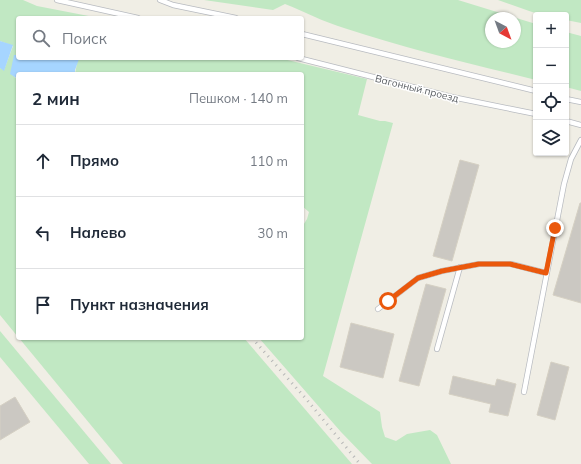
<!DOCTYPE html>
<html lang="ru">
<head>
<meta charset="utf-8">
<style>
	body { margin:0; font-family:Mulish,sans-serif; background:#f6f6f7; color:#1f2937 }
	.controls { position:absolute; right:12px; top:12px; display:grid; overflow:hidden; border-radius:4px; box-shadow:0 1px 3px #0004 }
	.controls button { width:36px; height:36px; display:grid; place-items:center; padding:0; border:0; border-bottom:1px solid #e0e1e3; background:#fff; color:#1f2937; font:20px sans-serif }
	.compass { position:absolute; left:485px; top:12px; width:36px; height:36px; border-radius:50%; background:#fff; box-shadow:0 1px 3px #0004; rotate:139deg }
	.stop { position:absolute; width:12px; height:12px; margin:-9px; border:3px solid #ea580c; border-radius:50%; background:#fff }
	.stop.end { background:#ea580c; border-color:#fff; box-shadow:0 1px 4px #0008 }
	.list { margin:0; padding:0; list-style:none }
	h2 { display:flex; justify-content:space-between; align-items:center; height:52px; margin:0; padding:0 16px; font-size:17px }
	h2 small { font-size:13px; font-weight:400; color:#747a83 }
	.list li { display:grid; grid-template-columns:26px 1fr auto; gap:12px; align-items:center; box-sizing:border-box; height:72px; padding:0 16px; border-top:1px solid #e0e1e3 }
	.list b { display:block; font-size:15px; white-space:nowrap }
	.list em { font-size:13px; font-style:normal; color:#747a83 }
	.icon { flex:none; width:22px; height:22px; fill:none; stroke:currentColor; stroke-width:2; stroke-linecap:round; stroke-linejoin:round }
	.map { position:relative; flex:none; width:581px; height:464px; overflow:hidden }
	.search { position:absolute; background:#fff; box-shadow:0 1px 3px #0004; left:16px; top:16px; width:288px; height:44px; display:flex; align-items:center; gap:10px; box-sizing:border-box; padding:0 14px; border-radius:4px; color:#747a83; font-size:15px }
	.panel { position:absolute; background:#fff; box-shadow:0 1px 3px #0004; left:16px; top:72px; width:288px; height:268px; border-radius:4px }
	.map>svg:first-child { display:block }
	.green { fill:#c1e8c3; fill-rule:evenodd }
	.water { fill:#a6d5ff }
	.building { fill:#cbc8c2; stroke:#d5d0c3 }
	.lines { fill:none; stroke-linecap:round; stroke-linejoin:round }
	.lane-casing { stroke:#b8bbc0; stroke-width:6 }
	.lane { stroke:#fff; stroke-width:4.5 }
	.rail { stroke:#b6b7b7; stroke-width:3; stroke-dasharray:1 5; stroke-linecap:butt }
	.route { stroke:#ea580c; stroke-width:5 }
	.labels { text-anchor:middle; stroke-width:3; stroke-linejoin:round; paint-order:stroke }
	.street-label { font-size:10px; fill:#5d6166; stroke:#fff }
</style>
</head>
<body>
<div class="map">
<svg width="581" height="464" viewBox="0 0 581 464">
	<rect width="100%" height="100%" fill="#f0eee5"/>
	<g class="green">
		<path d="M0 0H23L37 6 99 18H18V55H14V77L18 79V337L0 315V68L4 70 13 46 0 41Z"/>
		<path d="M204 0H458L536 24V80C472 64 407 49 344 28 324 22 305 12 285 4L273 10ZM491 18H515V42H491Z"/>
		<path d="M498 0H581V23L566 20V15H546L532 12Z"/>
		<path d="M566 32 581 36V91L566 87Z"/>
		<path d="M78 58H279L367 79 358 115 380 121H385L393 123 323 376 380 412 382 427 385 437 396 441 407 434 430 430 437 435 451 464H372L341 432 259 338H302V227L307 219 309 212 302 206V74H75Z"/>
		<path d="M0 331 111 464H89L0 357Z"/>
		<path d="M19 338H244L352 464H123Z"/>
	</g>
	<g class="water">
		<path d="M0 41 13 45 4 71 0 68Z"/>
		<path d="M14 55H18V58H78L79 59 75 70V74H18V79L10 74Z"/>
	</g>
	<g class="building">
		<path d="M460 160 479 165 452 261 433 256Z"/>
		<path d="M580 203H581V303L553 295Z"/>
		<path d="M426 284 446 289 419 386 399 381Z"/>
		<path d="M351 323 394 334 383 378 340 367Z"/>
		<path d="M551 362 569 367 555 420 537 415Z"/>
		<path d="M453 376 495 386 497 379 516 384 508 416 489 412 491 404 449 394Z"/>
		<path d="M15 397 30 422 0 440V406Z"/>
	</g>
	<g class="lines">
		<defs>
			<g id="lane">
				<path d="M57 0 138 18"/>
				<path d="M160 0 173 5 236 18"/>
				<path d="M302 34 536 91"/>
				<path d="M298 58 452 97 536 114"/>
				<path d="M566 99 581 102"/>
				<path d="M566 121 581 125"/>
				<path d="M378 309 418 278 442 271 479 264H511L546 273"/>
				<path d="M437 349 460 267"/>
				<path d="M524 392 564 184 571 159 581 140"/>
			</g>
		</defs>
		<use href="#lane" class="lane-casing"/>
		<use href="#lane" class="lane"/>
		<path class="rail" d="M252 338 307 400 360 464"/>
	</g>
	<g class="lines">
		<path class="route" d="M388 301 418 278 442 271 479 264H510L546 273 555 228"/>
	</g>
	<g class="labels">
		<g class="street-label">
			<text transform="translate(417 88) rotate(14)" y="4">Вагонный проезд</text>
		</g>
	</g>
</svg>
<div class="controls">
<button>+</button>
<button>−</button>
<button><svg class="icon" aria-label="locate" viewBox="0 0 24 24"><circle cx="12" cy="12" r="6"/><path d="M12 2v4M12 18v4M2 12h4M18 12h4"/></svg></button>
<button><svg class="icon" aria-label="layers" viewBox="0 0 24 24"><path d="M12 4l9 5-9 5-9-5zM3 14l9 5 9-5"/></svg></button>
</div>
<svg class="compass" viewBox="-18 -18 36 36"><path d="M0-13l5 13h-10z" fill="#e53935"/><path d="M0 13l5-13h-10z" fill="#747a83"/></svg>
<div class="stop" style="left:388px;top:301px"></div>
<div class="stop end" style="left:555px;top:228px"></div>
<div class="search"><svg class="icon" aria-label="search" viewBox="0 0 24 24"><circle cx="10" cy="10" r="6"/><path d="M15 15l6 6"/></svg>Поиск</div>
<section class="panel">
<h2>2 мин<small>Пешком · 140 m</small></h2>
<ul class="list">
<li><svg class="icon" aria-label="ahead" viewBox="0 0 24 24"><path d="M12 20V5M6 11l6-6 6 6"/></svg><div><b>Прямо</b></div><em>110 m</em></li>
<li><svg class="icon" aria-label="left" viewBox="0 0 24 24"><path d="M17 20v-9H6M10 6l-5 5 5 5"/></svg><div><b>Налево</b></div><em>30 m</em></li>
<li><svg class="icon" aria-label="arrive" viewBox="0 0 24 24"><path d="M6 21V4h12l-3 4 3 4H6"/></svg><div><b>Пункт назначения</b></div></li>
</ul>
</section>
</div>
</body>
</html>
